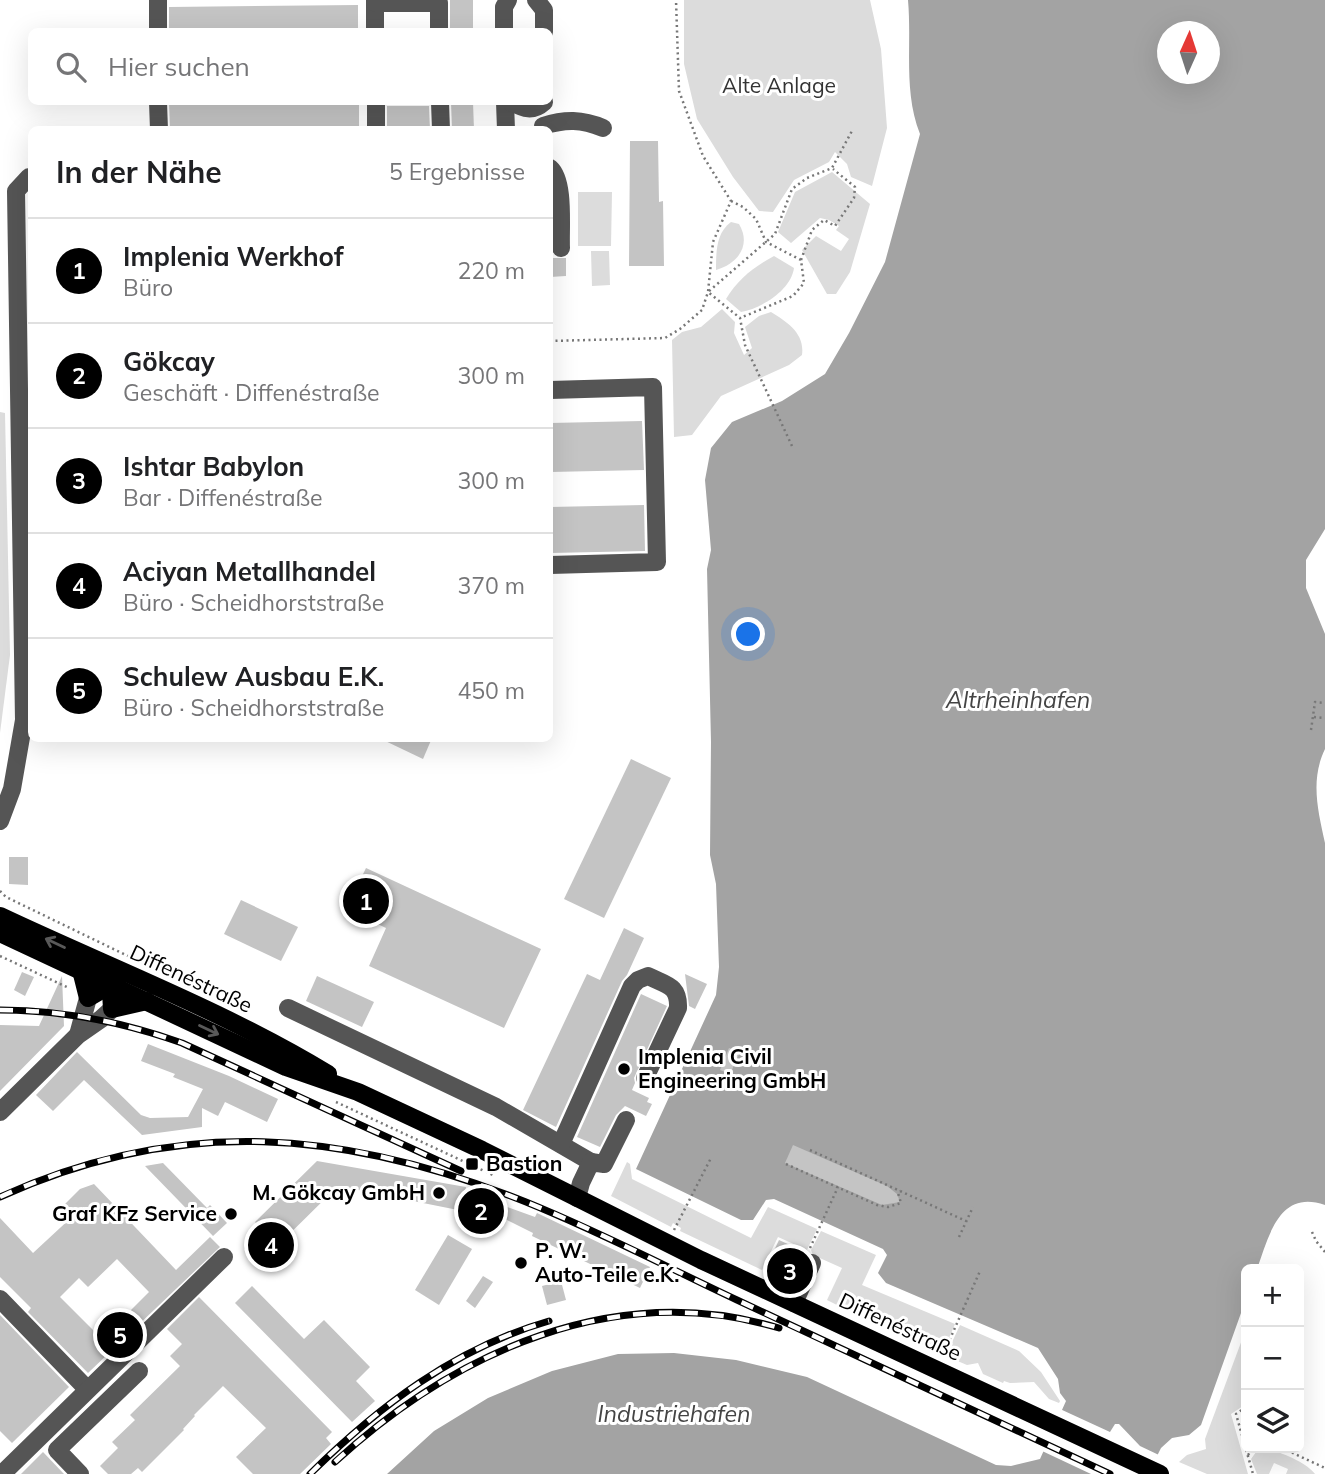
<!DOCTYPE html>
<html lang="de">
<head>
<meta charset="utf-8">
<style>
	body { margin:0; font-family:Mulish,sans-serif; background:#f2f2f2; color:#202124 }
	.controls { position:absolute; right:21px; bottom:21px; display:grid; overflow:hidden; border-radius:10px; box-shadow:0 7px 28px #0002 }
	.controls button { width:63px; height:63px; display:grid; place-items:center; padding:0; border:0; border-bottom:2px solid #e0e0e0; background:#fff; color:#202124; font:35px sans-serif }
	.compass { position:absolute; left:1157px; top:21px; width:63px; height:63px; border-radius:50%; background:#fff; box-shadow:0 7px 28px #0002; rotate:3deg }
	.you { position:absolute; left:749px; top:635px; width:24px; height:24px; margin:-18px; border:5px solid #fff; border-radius:50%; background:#1a73e8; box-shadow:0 0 0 10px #1a73e833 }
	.badge { display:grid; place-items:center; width:46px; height:46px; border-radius:50%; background:#000; color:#fff; font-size:23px; font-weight:700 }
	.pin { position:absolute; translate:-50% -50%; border:4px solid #fff; box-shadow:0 2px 7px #0006 }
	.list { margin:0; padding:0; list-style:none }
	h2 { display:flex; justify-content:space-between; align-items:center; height:91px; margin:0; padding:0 28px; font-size:30px }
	h2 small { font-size:23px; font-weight:400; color:#757577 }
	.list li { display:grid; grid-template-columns:46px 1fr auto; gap:21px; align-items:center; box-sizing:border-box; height:105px; padding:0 28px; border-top:2px solid #e0e0e0 }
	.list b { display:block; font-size:26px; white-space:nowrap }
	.list p { margin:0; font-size:23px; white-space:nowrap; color:#757577 }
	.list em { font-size:23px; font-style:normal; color:#757577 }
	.icon { flex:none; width:38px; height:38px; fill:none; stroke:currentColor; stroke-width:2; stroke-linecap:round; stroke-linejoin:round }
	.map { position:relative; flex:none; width:1325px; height:1474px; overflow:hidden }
	.search { position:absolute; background:#fff; box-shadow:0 7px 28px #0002; left:28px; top:28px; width:525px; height:77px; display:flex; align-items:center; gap:18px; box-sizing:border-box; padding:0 24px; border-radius:10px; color:#757577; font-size:26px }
	.panel { position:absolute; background:#fff; box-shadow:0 7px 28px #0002; left:28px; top:126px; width:525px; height:616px; border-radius:10px }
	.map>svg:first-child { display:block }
	.green { fill:#dcdcdc }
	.water { fill:#a3a3a3; fill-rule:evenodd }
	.pier { fill:#fff }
	.building { fill:#c4c4c4; fill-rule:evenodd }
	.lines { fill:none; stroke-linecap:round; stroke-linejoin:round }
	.path { stroke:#777; stroke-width:2.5; stroke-dasharray:2 3.5; stroke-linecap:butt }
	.minor { stroke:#555; stroke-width:18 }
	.major { stroke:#000; stroke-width:18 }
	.rail-casing { stroke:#000; stroke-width:7 }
	.rail { stroke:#fff; stroke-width:4.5; stroke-dasharray:13; stroke-linecap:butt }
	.oneway { stroke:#595959 }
	.poi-dot { fill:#000; stroke:#fff; stroke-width:2.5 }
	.labels { text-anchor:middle; stroke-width:6; stroke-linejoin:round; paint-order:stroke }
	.park-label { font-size:21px; fill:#333; stroke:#fff }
	.street-label { font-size:21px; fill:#000; stroke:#fff }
	.poi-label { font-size:21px; font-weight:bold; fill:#000; stroke:#fff; text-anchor:start }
	.water-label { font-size:23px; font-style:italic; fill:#444; stroke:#fff }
</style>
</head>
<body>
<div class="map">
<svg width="1325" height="1474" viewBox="0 0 1325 1474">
	<rect width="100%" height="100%" fill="#fff"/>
	<g class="green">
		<path d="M684 0H870L881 49 887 128 872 186 851 177 847 164 835 152 829 162 794 180 773 212 759 211 733 177 697 119 684 64Z"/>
		<path d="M832 172 870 204 850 272 836 294H827L802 250 816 236 841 251 849 239 836 230 839 226 829 220 820 218 791 243 778 232 795 192Z"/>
		<path d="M578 192H612L611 246H578Z"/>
		<path d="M731 222 739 224C752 246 737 264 716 270 716 252 716 233 731 222Z"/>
		<path d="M591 251H609L610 285 592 286Z"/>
		<path d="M774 256 794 268C791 290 762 308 741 312L726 299C738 279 754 267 774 256Z"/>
		<path d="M722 309 735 322 734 333 744 355 752 348 745 327 759 316 771 312C787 322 805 333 802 355L789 365 721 396 692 435 674 437 672 340 682 332 701 327Z"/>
		<path d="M0 412 5 413 10 655 0 733Z"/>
		<path d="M627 1162 630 1164 632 1179 751 1238 768 1207 817 1229 807 1250 778 1237 762 1270 680 1231 681 1228 673 1223 671 1227 611 1196Z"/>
		<path d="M821 1231 876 1255 862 1285 955 1324 943 1352 940 1351 939 1353 923 1345 917 1335 905 1337 889 1330 890 1327 881 1322 879 1325 859 1315 855 1305 843 1308 827 1300 842 1268 813 1255 811 1250Z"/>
		<path d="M960 1325 1019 1351 1041 1372 1060 1401 1059 1403 1049 1399 1034 1382 1010 1383 1004 1381 1003 1383 983 1374 978 1363 967 1365 948 1357 949 1354 947 1353Z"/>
		<path d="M1246 1329V1377L1243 1380 1246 1387V1404L1231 1414 1248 1474H1207L1179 1462 1187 1455 1206 1449 1205 1439Z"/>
		<path d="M1259 1448C1273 1448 1307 1462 1315 1474H1286L1288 1469 1274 1463 1269 1474H1257L1251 1459Z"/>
	</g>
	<path class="water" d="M908 0H1325V529L1306 560V588L1325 634V749C1310 780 1318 811 1325 843V1205C1279 1189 1269 1236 1257 1269H1246V1299L1201 1425 1189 1435 1172 1438 1161 1448 1148 1474H387L434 1431 488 1398 552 1371 618 1354 674 1353 736 1360 807 1377 996 1465 1011 1466 1040 1459 1066 1401 1060 1393 1058 1379 1038 1348 886 1283 878 1273 887 1255 883 1249 774 1199 766 1200 753 1220H741L636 1169 716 995 719 967 716 884 710 855 711 742 707 569 711 550 705 480 711 448 732 422 782 401 825 374 849 333 885 262 920 134C903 91 912 45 908 0ZM1168 32H1210V74H1168Z"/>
	<path class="pier" d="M1060 1409 1110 1432 1115 1424H1119L1140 1446 1161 1456 1152 1474H1091L1040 1450Z"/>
	<g class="building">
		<rect x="450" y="0" width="23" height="32"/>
		<path d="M358 5V32H169V7Z"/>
		<path d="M169 102H359V130H170Z"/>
		<path d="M451 102H473L474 130H452Z"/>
		<path d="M387 106H429L430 130H387Z"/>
		<path d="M630 141H658L659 202 663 201 664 266H629Z"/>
		<path d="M550 258H566V276L550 277Z"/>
		<path d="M642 421 644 470 550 472V423Z"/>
		<path d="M644 505 645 551 550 553V507Z"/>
		<path d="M379 738H432L423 759Z"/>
		<path d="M631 759 671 778 604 918 564 899Z"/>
		<path d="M9 857H28V885L9 884Z"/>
		<path d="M366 868 541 949 504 1028 369 966 386 928 346 909Z"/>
		<path d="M241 900 298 927 281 961 224 934Z"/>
		<path d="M624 928 644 938 627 975 622 981 556 1127 523 1110 587 974 600 980Z"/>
		<path d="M22 972 34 977 25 996 14 990Z"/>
		<path d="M685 974 707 984 695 1009 689 1006Z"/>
		<path d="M62 976 64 1026 0 1091V1025L39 1026Z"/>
		<path d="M317 976 374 1002 362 1027 306 1001Z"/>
		<path d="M641 994 667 1006 634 1078 635 1083 632 1090 649 1098 647 1102 652 1104 646 1116 625 1106 616 1115 600 1147 577 1137Z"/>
		<path d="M148 1044 229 1076 278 1099 267 1122 225 1102 218 1116 202 1108V1127L142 1135 84 1080 53 1111 36 1095 77 1052 141 1115 150 1118 188 1117 203 1089 173 1077 175 1074 141 1061Z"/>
		<path d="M729 1048 740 1052 730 1074 720 1070Z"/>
		<path d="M793 1145 887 1186 897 1194 900 1202 882 1205 785 1163Z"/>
		<path d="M317 1161 466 1187 465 1192 535 1217 537 1213 650 1267 640 1288 532 1236 533 1233 499 1216 495 1227 466 1217 468 1212 338 1186 260 1263 244 1248 263 1230 255 1222Z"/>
		<path d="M163 1163 207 1208 210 1205 227 1223 213 1236 145 1166Z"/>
		<path d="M94 1184 176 1270 210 1237 220 1247 88 1373 28 1312 31 1308 0 1277V1218L33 1253 74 1215 64 1205 80 1189ZM117 1259 149 1292 102 1339 60 1297 79 1278 88 1287Z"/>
		<path d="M448 1235 472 1249 439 1305 415 1290Z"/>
		<path d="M779 1240 805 1252 791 1281 771 1271 774 1264 769 1261Z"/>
		<path d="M483 1276 493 1282 475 1308 466 1301Z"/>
		<path d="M561 1281 566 1300 547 1305 542 1286Z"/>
		<path d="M252 1286 304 1339 324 1320 370 1367 356 1381 375 1401 352 1422 235 1303Z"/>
		<path d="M199 1297 332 1432 326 1438 331 1444 300 1474H253L236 1457 266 1428 223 1386 194 1415 195 1416 183 1429 184 1430 142 1472 138 1468 131 1474H108L100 1466 118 1448 112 1442 135 1420 130 1415 180 1366 170 1356 182 1344 167 1329Z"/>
		<path d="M0 1315 69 1387 12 1443 0 1431Z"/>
		<path d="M43 1452 64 1474H21Z"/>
	</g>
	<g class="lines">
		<g class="path">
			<path d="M731 201 743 207 756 219 766 242 801 260 804 283 793 296 740 318"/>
			<path d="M801 260 812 230 824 220 835 226 854 198 855 187 833 169"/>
			<path d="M550 341 665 338 680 329 702 310 708 292 713 242 731 201 703 156 679 91 676 0"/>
			<path d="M792 446 745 345 740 318 708 292 775 234 792 189 807 178 832 168 853 129"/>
			<path d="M1314 717 1325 718"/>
			<path d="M1311 730 1315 702 1325 703"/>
			<path d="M0 891 6 897 161 972"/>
			<path d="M0 956 69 988"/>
			<path d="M336 1102 495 1176"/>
			<path d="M810 1150 966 1221"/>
			<path d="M786 1164 877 1205 888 1207 901 1203 898 1193 900 1191"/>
			<path d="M674 1230 711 1158"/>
			<path d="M1312 1232 1316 1241 1325 1252"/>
			<path d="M959 1237 973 1207"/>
			<path d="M810 1248 838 1187"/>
			<path d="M943 1355 980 1271"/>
			<path d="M1246 1407 1236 1414 1253 1474"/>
			<path d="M1282 1448 1325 1468"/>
			<path d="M1248 1455 1253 1448"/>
		</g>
		<g class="minor">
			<path d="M158 0V32"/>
			<path d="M375 0V32"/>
			<path d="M536 0 544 10V32"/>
			<path d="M375 3H439V32"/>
			<path d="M504 32V7L508 0"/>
			<path d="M158 102 159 130"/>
			<path d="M376 102V130"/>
			<path d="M440 102 441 130"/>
			<path d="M505 102 506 130"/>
			<path d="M511 102C524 109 533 112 544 102"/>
			<path d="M543 126C565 119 582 119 603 128"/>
			<path d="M550 168C565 181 560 228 561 248"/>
			<path d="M550 390 653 387 657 562 550 565"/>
			<path d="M0 821 12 789 24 720 16 191 29 177H32"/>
			<path d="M288 1008 496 1107 591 1162"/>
			<path d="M78 1035 88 998"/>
			<path d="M0 1112 78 1035 101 1019 112 1009"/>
			<path d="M561 1144 632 986 638 980 648 976C666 985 679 985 678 1008L645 1078"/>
			<path d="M577 1198 581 1183 591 1162 604 1164 626 1120"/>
			<path d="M0 1299 87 1389"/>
			<path d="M794 1303 812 1263"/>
			<path d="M2 1474 224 1257"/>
			<path d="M80 1474 57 1450 139 1371"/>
		</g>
		<g class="major">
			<path d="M0 916C110 968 224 1011 328 1074"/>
			<path d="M0 933 286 1067 358 1092 482 1150 701 1260 1160 1474"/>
			<path d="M81 970 88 998 117 981"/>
			<path d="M110 976 112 1009 147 1001"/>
		</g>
		<defs>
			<g id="rail">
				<path d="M0 1010C63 1010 123 1022 182 1043L461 1171"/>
				<path d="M0 1197C181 1115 345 1130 526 1202 598 1231 667 1267 737 1300 861 1358 986 1416 1110 1474"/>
				<path d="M335 1462C455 1352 615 1279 779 1328"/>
				<path d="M310 1474C378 1407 455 1348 549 1321"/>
			</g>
		</defs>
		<use href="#rail" class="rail-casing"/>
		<use href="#rail" class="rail"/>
	</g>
	<defs><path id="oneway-shaft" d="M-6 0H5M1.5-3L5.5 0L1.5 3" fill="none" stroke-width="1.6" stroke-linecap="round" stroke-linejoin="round" transform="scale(1.75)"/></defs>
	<g class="oneway">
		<use href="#oneway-shaft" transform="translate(55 943) rotate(-155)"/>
		<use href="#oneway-shaft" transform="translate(209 1030) rotate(25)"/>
	</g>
	<g class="poi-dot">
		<circle cx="624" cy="1069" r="7"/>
		<rect x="465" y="1157" width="14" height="14" rx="3.5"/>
		<circle cx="439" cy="1193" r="7"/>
		<circle cx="231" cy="1214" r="7"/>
		<circle cx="521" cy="1263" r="7"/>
	</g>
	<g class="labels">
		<g class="park-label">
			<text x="779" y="93">Alte Anlage</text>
		</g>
		<g class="street-label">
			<text transform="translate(191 979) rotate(25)" y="7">Diffenéstraße</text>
			<text transform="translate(900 1327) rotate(25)" y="7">Diffenéstraße</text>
		</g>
		<g class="poi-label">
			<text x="638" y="1064">Implenia Civil<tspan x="638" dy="24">Engineering GmbH</tspan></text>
			<text x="486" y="1171">Bastion</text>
			<text x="425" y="1200" text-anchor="end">M. Gökcay GmbH</text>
			<text x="217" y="1221" text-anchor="end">Graf KFz Service</text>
			<text x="535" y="1258">P. W.<tspan x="535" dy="24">Auto-Teile e.K.</tspan></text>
		</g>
		<g class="water-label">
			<text x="1018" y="708">Altrheinhafen</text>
			<text x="674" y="1422">Industriehafen</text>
		</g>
	</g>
</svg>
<div class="controls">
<button>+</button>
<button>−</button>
<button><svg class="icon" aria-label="layers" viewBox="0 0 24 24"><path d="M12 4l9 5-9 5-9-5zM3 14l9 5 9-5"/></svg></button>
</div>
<svg class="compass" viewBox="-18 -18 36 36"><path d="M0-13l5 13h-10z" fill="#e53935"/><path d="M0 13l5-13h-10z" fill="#757577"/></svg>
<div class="you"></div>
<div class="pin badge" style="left:366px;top:901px">1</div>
<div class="pin badge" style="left:481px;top:1211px">2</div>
<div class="pin badge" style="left:790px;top:1271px">3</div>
<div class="pin badge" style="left:271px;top:1245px">4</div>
<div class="pin badge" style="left:120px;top:1335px">5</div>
<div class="search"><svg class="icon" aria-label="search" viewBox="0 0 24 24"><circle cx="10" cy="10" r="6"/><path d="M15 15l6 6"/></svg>Hier suchen</div>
<section class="panel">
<h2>In der Nähe<small>5 Ergebnisse</small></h2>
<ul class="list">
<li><span class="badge">1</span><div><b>Implenia Werkhof</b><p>Büro</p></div><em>220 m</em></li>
<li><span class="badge">2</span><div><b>Gökcay</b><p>Geschäft · Diffenéstraße</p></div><em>300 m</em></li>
<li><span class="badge">3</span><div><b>Ishtar Babylon</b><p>Bar · Diffenéstraße</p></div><em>300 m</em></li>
<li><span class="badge">4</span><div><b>Aciyan Metallhandel</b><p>Büro · Scheidhorststraße</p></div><em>370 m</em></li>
<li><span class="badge">5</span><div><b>Schulew Ausbau E.K.</b><p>Büro · Scheidhorststraße</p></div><em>450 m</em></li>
</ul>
</section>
</div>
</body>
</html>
